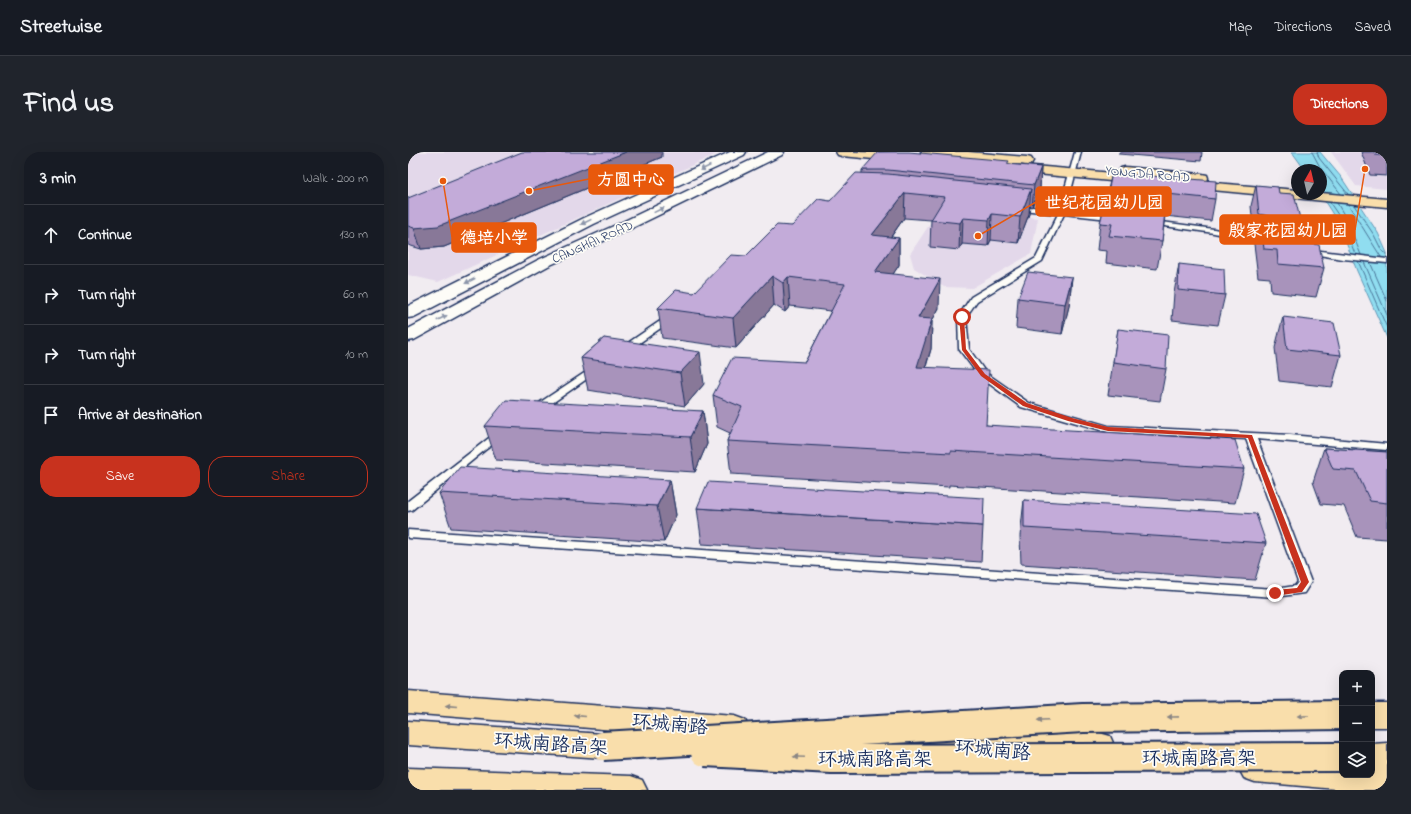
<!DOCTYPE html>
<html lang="en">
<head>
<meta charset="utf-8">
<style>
	body { margin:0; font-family:"Indie Flower","LXGW WenKai TC",sans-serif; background:#20242c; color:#f1f3f6 }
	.controls { position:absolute; right:12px; bottom:12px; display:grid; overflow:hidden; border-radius:8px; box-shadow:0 4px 16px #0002 }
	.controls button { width:36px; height:36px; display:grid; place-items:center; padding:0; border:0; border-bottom:1px solid #363941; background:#171b24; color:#f1f3f6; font:20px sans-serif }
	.compass { position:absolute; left:883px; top:12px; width:36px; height:36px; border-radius:50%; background:#171b24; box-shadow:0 4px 16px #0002; rotate:8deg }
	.stop { position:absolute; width:12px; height:12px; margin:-9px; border:3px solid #c8321e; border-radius:50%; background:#fff }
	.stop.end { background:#c8321e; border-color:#fff; box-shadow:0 1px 4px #0008 }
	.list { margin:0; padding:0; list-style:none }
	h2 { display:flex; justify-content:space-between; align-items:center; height:52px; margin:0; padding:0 16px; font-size:17px }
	h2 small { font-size:13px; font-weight:400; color:#9ea1a6 }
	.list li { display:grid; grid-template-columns:26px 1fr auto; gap:12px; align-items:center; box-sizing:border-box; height:60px; padding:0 16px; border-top:1px solid #363941 }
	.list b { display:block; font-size:15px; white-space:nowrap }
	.list em { font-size:13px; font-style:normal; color:#9ea1a6 }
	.actions { display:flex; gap:8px; padding:12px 16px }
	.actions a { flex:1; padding:9px 0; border:1px solid #c8321e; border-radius:16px; text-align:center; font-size:14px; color:#c8321e }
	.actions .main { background:#c8321e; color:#fff }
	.icon { flex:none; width:22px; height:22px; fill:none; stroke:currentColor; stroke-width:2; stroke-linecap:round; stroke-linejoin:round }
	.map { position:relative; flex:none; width:979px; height:638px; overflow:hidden; border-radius:16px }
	header { display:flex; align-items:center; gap:24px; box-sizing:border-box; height:56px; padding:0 20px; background:#171b24; border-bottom:1px solid #363941 }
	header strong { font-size:19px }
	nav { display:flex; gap:22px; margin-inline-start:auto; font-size:14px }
	.intro { display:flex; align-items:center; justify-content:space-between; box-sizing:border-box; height:96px; padding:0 24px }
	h1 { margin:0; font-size:28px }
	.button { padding:10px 18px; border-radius:16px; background:#c8321e; color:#fff; font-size:14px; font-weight:700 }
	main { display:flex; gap:24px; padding:0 24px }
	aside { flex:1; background:#171b24; border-radius:16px; box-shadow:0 4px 16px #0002 }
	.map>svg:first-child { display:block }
	.built { fill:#e3d8ea }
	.water { fill:#90ddf0; stroke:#6197b6 }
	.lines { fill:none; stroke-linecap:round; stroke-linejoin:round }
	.shore { stroke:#4a7598; stroke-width:1 }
	.service-casing { stroke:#1b2f5e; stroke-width:3 }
	.secondary-casing { stroke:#1b2f5e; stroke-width:3 }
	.primary-casing { stroke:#1b2f5e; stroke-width:3 }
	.trunk-casing { stroke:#1b2f5e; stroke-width:3 }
	.service { fill:#fdfcf7; fill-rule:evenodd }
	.secondary { fill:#fdfcf7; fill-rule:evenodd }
	.primary { fill:#f9deab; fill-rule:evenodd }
	.trunk { fill:#f9deab; fill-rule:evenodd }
	.trunk-bridge-casing { stroke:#1b2f5e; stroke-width:32; stroke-linecap:butt }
	.trunk-bridge { stroke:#f9deab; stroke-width:28 }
	.wall { fill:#a893bb; stroke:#1b2f5e }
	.shaded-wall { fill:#887898; stroke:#1b2f5e }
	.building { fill:#c3abd9; stroke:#1b2f5e }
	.oneway { fill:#8c96aa }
	.oneway2 { fill:#8a8684 }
	.route { fill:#c8321e }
	.labels { text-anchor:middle; stroke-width:3.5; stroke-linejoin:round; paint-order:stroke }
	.far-street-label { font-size:13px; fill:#1b2f5e; stroke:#fdfcf7 }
	.near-street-label { font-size:19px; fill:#1b2f5e; stroke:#fdfcf7 }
	.leader { fill:none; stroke:#e8590c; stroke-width:1.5 }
	.callout-dot { fill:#e8590c; stroke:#fdfcf7; stroke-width:1.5 }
	.callout { fill:#e8590c; stroke:#e8590c; stroke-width:1.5 }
	.callout-label { font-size:17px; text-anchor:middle; font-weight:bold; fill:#fff }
</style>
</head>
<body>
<header>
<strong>Streetwise</strong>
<nav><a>Map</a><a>Directions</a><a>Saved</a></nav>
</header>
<div class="intro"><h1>Find us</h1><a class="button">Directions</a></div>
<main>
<aside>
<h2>3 min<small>Walk · 200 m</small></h2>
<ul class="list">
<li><svg class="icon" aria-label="ahead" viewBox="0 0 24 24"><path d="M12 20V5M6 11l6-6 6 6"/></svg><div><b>Continue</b></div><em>130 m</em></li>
<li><svg class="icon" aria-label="right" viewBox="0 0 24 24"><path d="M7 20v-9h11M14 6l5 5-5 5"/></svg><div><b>Turn right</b></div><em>60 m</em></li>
<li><svg class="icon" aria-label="right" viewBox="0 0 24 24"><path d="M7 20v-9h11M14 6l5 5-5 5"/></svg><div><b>Turn right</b></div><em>10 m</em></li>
<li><svg class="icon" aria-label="arrive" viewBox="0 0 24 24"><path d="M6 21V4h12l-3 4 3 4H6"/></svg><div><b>Arrive at destination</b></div></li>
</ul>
<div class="actions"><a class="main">Save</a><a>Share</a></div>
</aside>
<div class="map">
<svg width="979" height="638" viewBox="0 0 979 638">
	<rect width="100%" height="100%" fill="#f1ecf1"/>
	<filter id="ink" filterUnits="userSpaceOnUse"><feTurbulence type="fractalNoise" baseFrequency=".025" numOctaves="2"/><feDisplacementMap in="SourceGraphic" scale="8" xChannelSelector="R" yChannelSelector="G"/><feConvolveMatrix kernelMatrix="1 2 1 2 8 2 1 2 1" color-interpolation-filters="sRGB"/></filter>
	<g filter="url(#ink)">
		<g class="built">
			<path d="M0 0H313L30 130 0 123Z"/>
			<path d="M923 0H979V37L948 34Z"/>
			<path d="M533 55 630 66 623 102 564 136 536 135 506 116 502 102Z"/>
		</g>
		<path class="water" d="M884 0H912L933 25 970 81 979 101V186L949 119 931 72 912 42 913 18H897Z"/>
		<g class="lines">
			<g class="shore">
				<path d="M904 0 912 15 933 42"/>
				<path d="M909 0 911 6 940 42"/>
				<path d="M922 51 935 70 947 102"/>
				<path d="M929 51 939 68 953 103"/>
				<path d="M940 52 973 105"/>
				<path d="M946 53 966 83 974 99 979 102"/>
				<path d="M950 109 979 176"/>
				<path d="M956 110 979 163"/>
				<path d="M962 110 979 149"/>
			</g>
			<defs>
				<g id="service">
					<path d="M667 0H673L658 58 709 64 713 66 709 68 656 62 634 109 569 149 558 165 561 197 578 221 621 251 700 274 882 283 979 292V298L849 287 903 430 896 441 867 445 0 386V378L867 437 887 434 890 430 838 287 700 280 613 255 572 225 551 197 550 165 563 145 628 106 650 62 606 57 603 55 606 53 651 58Z"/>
					<path d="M739 68 806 77 860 89 864 91 860 93 806 81 742 72H739Z"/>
					<path d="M896 97 979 107V111L935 107 899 101H896Z"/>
					<path d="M264 161 267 162 268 164 267 166 217 201H211L209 199 211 197Z"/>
					<path d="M190 212 195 215 193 217 130 261H122L121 259 122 257Z"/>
					<path d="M94 278 99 281 98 283 77 298 4 358 0 359V349L90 279Z"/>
				</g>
				<g id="secondary">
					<path d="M322 0H338L336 3 186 72 6 165 0 166V154L176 66Z"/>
					<path d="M360 0H376L374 3 220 78 140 114 6 188 0 189V177L130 108 210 72Z"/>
				</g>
				<g id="primary">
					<path d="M428 0C452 0 478 0 501 3L503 6 501 9 497 10 434 4 430 3Z"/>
					<path d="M513 0H560L619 5 623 6 625 9 623 12 619 13 519 4 515 3Z"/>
					<path d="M603 12 716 22 711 19 713 16 717 15 794 22 799 23 800 26 799 29 795 30 889 38V42H913V41L979 47V55L773 35 771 32 773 29 777 28 736 25 740 28 739 31 734 32 599 19 597 16 599 13Z"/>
					<path d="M0 539 326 564 337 568 341 576 337 584 326 588 0 561Z"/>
					<path d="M544 573 691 581 702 584 706 593 702 602 691 605 574 599 572 604 561 607 476 600 465 597 461 588 465 579 476 576 531 580 533 576Z"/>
					<path d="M847 604 934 611V623H964V613L979 615V638H940L847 630 836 626 831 617 836 608Z"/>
				</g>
				<g id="trunk">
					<rect x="964" y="551" width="15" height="24"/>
					<path d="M0 569 195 582 206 585 210 594 206 603 195 606 0 593Z"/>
					<path d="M979 591V617L964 618V592Z"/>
					<path d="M0 616 223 624 234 628 239 638H0Z"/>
				</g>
			</defs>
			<use href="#service" class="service-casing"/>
			<use href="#secondary" class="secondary-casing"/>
			<use href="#primary" class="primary-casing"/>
			<use href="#trunk" class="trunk-casing"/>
			<use href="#service" class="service"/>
			<use href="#secondary" class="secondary"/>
			<use href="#primary" class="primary"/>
			<use href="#trunk" class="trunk"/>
			<defs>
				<g id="trunk-bridge">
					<path d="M195 594 675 566 934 563"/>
					<path d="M297 600 424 607 934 605"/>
				</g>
			</defs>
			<use href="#trunk-bridge" class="trunk-bridge-casing"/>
			<use href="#trunk-bridge" class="trunk-bridge"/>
		</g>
		<g class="wall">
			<path d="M711 0H794L793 9 711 2Z"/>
			<path d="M953 0H979V24L962 23Z"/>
			<path d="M254 5 36 95 13 97 0 93V46Z"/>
			<path d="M601 12 633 15 632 36 624 55 622 54 621 62 610 91 583 88 580 94 554 92 551 98 522 95 523 68 496 66 483 85 491 86V113L485 122 531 156 524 169 523 197 518 215 578 273 836 317 827 351 541 333V335L323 322 319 289 322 281 309 275 305 243 397 210 423 159 382 154 377 160 366 153 328 196 254 186 250 156 286 141 338 104 422 49 454 21V18Z"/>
			<path d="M704 21 807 47 803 69 757 64 754 89 749 117 698 111 699 99 689 98 692 71Z"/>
			<path d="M848 33 871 41 893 71 892 73 900 91 916 116 908 145 863 140 862 126 850 125 846 92 848 85 846 84 843 54Z"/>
			<path d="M771 112 817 143 810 173 764 168 766 141Z"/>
			<path d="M664 125 661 154 654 182 608 176 610 146Z"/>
			<path d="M875 165 933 203 924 235 871 229 867 196Z"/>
			<path d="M710 177 758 217 752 249 700 243Z"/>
			<path d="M196 186 296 232 277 254 180 238 173 206Z"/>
			<path d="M295 259 299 292 287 320 88 308 77 274Z"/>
			<path d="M916 296 979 300V387L949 385 936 354 913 352 905 330Z"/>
			<path d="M262 328 268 363 256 390 43 376 31 341Z"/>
			<path d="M616 348 858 391 847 428 613 412 612 384Z"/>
			<path d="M289 356 575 374 573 410 294 392Z"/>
		</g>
		<g class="shaded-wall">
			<path d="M218 0H254V5L36 95 13 97 6 76Z"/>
			<path d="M633 15 632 36 624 55 626 33Z"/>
			<path d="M623 37 621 62 610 91 612 65Z"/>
			<path d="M497 41 496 66 465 110 464 83Z"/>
			<path d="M584 62 583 88 580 94 581 68Z"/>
			<path d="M555 66 554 92 551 98 552 71Z"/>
			<path d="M491 86V113L468 148 467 120Z"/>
			<path d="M364 124 366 153 328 196 325 166Z"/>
			<path d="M380 125 382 154 377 160 375 131Z"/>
			<path d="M664 125 661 154 654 182 657 152Z"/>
			<path d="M532 127 531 156 524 169 523 197 508 246 510 166Z"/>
			<path d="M292 200 296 232 277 254 272 221Z"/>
			<path d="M295 259 299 292 287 320 282 285Z"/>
			<path d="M262 328 268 363 256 390 249 354Z"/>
		</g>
		<g class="building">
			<path d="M114 0H218L30 74 6 76 0 74V46Z"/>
			<path d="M470 0H501L601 9 599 12 633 15 626 33 480 18H454Z"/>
			<path d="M966 0H979V4L967 3Z"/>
			<path d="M448 21 480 22 623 37 612 65 584 62 581 68 555 66 552 71 523 68 537 45 497 41 464 83 491 86 467 120 532 127 510 166 524 167 509 215 581 218 578 273 827 288 836 317 543 299V301L319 289 334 255 305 243 324 206 397 210 437 132 380 125 375 131 364 124 325 166 250 156 268 138 286 141 323 103 338 104 369 73 384 74 410 47 422 49Z"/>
			<path d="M704 21 808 29 807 47 759 42 758 46 700 40Z"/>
			<path d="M848 33 870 35 871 41 886 42 893 71 851 62Z"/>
			<path d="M699 43 758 49 754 89 701 84 704 72 692 71Z"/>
			<path d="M852 65 895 73 900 91 911 93 916 116 870 112 869 98 856 97Z"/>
			<path d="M771 112 816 117 817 143 770 138Z"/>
			<path d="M620 120 664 125 657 152 610 146Z"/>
			<path d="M875 165 926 171 933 203 879 197Z"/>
			<path d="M710 177 760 183 758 217 705 210Z"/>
			<path d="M196 186 292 200 272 221 173 206Z"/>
			<path d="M98 248 295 259 282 285 77 274Z"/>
			<path d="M916 296 979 300V351L962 349 948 319 925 317Z"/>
			<path d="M52 315 262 328 249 354 31 341Z"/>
			<path d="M300 330 576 346 575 374 289 356Z"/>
			<path d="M616 348 848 362 858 391 616 376Z"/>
		</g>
		<defs><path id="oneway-solid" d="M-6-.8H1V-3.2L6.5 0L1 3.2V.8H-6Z"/></defs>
		<g class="oneway">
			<use href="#oneway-solid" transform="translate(297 16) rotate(156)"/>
			<use href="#oneway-solid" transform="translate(251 58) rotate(-26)"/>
			<use href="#oneway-solid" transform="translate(178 70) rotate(154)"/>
			<use href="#oneway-solid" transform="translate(62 129) rotate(153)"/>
			<use href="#oneway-solid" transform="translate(34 166) rotate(-28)"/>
		</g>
		<g class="oneway2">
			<use href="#oneway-solid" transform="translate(43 554) rotate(-175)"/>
			<use href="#oneway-solid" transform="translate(172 564) rotate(-175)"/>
			<use href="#oneway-solid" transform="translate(895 564) rotate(179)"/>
			<use href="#oneway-solid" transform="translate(765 565) rotate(179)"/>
			<use href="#oneway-solid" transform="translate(635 568) rotate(177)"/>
			<use href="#oneway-solid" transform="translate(391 605) rotate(-177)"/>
		</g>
	</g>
	<path class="route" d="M554 163 556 165 558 197 577 222 619 251 664 266 700 275 844 283 901 430 894 440 867 444 864 441 867 438 889 436 893 430 840 286 700 279 660 269 615 254 573 224 554 198 551 165Z"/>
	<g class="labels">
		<g class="far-street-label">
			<text transform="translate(740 21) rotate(5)" y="5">YONGDA ROAD</text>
			<text transform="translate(184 89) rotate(-24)" y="5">CANGHAI ROAD</text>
		</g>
		<g class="near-street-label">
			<text transform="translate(262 571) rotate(5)" y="7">环城南路</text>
			<text transform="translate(143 591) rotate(4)" y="7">环城南路高架</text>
			<text transform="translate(585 597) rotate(5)" y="7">环城南路</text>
			<text x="791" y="612">环城南路高架</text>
			<text x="467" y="613">环城南路高架</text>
		</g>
	</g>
	<path class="leader" d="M121 39L181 27M570 84L628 50M957 17L947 78M35 29L44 85"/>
	<g class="callout-dot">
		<circle cx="121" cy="39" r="4"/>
		<circle cx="570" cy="84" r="4"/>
		<circle cx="957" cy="17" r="4"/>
		<circle cx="35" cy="29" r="4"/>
	</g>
	<g class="callout">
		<rect x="181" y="13" width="84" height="29" rx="4"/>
		<rect x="628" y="35" width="135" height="29" rx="4"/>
		<rect x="812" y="63" width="135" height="29" rx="4"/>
		<rect x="44" y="71" width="84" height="29" rx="4"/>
	</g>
	<g class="callout-label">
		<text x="223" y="33">方圆中心</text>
		<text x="696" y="56">世纪花园幼儿园</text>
		<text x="880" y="84">殷家花园幼儿园</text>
		<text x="86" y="91">德培小学</text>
	</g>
</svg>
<div class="controls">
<button>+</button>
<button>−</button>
<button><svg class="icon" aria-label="layers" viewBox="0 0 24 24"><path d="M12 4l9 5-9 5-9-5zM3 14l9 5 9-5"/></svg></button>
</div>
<svg class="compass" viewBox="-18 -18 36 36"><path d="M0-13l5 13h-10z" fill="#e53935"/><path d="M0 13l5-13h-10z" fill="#9ea1a6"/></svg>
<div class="stop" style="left:554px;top:165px"></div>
<div class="stop end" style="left:867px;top:441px"></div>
</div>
</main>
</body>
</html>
